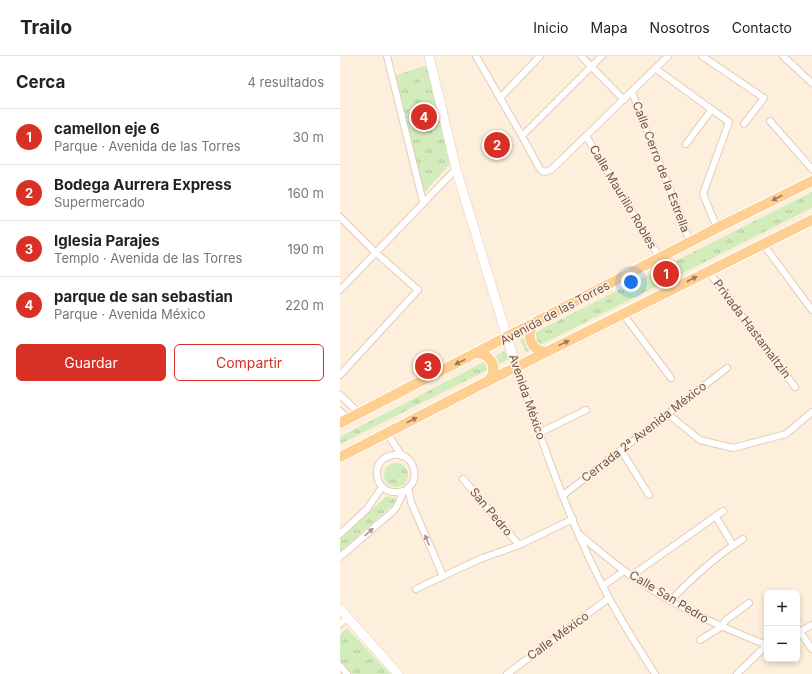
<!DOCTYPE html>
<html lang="es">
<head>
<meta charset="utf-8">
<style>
	body { margin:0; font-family:Inter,sans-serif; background:#f2f2f2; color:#222 }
	.controls { position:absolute; right:12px; bottom:12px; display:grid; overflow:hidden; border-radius:6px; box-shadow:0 2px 6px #0003 }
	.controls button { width:36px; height:36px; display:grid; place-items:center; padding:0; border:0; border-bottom:1px solid #e0e0e0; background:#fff; color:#222; font:20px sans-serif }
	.you { position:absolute; left:291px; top:226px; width:14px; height:14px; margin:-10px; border:3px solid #fff; border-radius:50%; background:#1a73e8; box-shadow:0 0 0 6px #1a73e833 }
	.badge { display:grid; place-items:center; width:26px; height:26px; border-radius:50%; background:#d93025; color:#fff; font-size:13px; font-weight:700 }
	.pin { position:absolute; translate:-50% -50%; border:2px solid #fff; box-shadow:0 1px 4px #0006 }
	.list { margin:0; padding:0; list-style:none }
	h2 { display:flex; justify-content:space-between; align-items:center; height:52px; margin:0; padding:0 16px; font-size:17px }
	h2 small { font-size:13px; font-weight:400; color:#767676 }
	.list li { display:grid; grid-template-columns:26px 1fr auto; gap:12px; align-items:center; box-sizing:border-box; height:56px; padding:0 16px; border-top:1px solid #e0e0e0 }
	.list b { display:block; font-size:15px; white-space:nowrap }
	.list p { margin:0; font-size:13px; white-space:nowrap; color:#767676 }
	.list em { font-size:13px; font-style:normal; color:#767676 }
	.actions { display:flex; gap:8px; padding:12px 16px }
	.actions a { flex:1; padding:9px 0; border:1px solid #d93025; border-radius:6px; text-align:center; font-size:14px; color:#d93025 }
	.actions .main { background:#d93025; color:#fff }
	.map { position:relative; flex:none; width:472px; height:618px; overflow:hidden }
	header { display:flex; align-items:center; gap:24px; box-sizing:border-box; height:56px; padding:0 20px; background:#fff; border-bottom:1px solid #e0e0e0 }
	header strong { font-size:19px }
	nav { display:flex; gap:22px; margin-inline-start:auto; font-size:14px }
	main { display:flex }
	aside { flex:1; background:#fff }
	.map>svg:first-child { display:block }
	.park { fill:url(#park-tufts) }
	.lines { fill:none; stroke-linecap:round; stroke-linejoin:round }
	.street-casing { stroke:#e4cbbb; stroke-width:8 }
	.secondary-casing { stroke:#eaccb8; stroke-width:10 }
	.primary-casing { stroke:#fff; stroke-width:12 }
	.street { stroke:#fff; stroke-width:6 }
	.secondary { stroke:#fff; stroke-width:9 }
	.primary { stroke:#ffcf92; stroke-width:10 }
	.oneway { fill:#9e785b }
	.oneway2 { fill:#ac978f }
	.labels { text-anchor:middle; stroke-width:3; stroke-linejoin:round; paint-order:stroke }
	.street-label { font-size:12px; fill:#745244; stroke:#fff3e4 }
</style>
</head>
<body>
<header>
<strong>Trailo</strong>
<nav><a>Inicio</a><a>Mapa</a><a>Nosotros</a><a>Contacto</a></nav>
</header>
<main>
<aside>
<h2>Cerca<small>4 resultados</small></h2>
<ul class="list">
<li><span class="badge">1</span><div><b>camellon eje 6</b><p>Parque · Avenida de las Torres</p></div><em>30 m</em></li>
<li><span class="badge">2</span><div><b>Bodega Aurrera Express</b><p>Supermercado</p></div><em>160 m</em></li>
<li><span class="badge">3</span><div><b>Iglesia Parajes</b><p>Templo · Avenida de las Torres</p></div><em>190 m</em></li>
<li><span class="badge">4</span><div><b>parque de san sebastian</b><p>Parque · Avenida México</p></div><em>220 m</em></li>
</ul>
<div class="actions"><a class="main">Guardar</a><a>Compartir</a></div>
</aside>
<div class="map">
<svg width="472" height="618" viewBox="0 0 472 618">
	<defs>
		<pattern id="park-tufts" width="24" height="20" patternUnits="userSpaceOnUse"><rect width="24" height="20" fill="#d2ecbb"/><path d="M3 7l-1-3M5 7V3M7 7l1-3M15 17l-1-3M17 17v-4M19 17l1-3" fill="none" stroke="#afc29a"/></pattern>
	</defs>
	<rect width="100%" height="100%" fill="#feefdc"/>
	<g class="park">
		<path d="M90 8 114 103 84 137 54 20Z"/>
		<path d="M472 136V152L186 296 180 284Z"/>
		<path d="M165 295 169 303 0 388V381Z"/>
		<circle cx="56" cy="419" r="12"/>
		<path d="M47 440 58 444 0 496V481Z"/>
		<path d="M7 572 50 618H12L0 604V579Z"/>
	</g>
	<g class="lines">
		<defs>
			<g id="street">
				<path d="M47 0 83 146"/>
				<path d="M136 0 182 80 200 113 204 116 211 114 328 0"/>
				<path d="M241 0 284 44"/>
				<path d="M362 0 424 42 404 68"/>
				<path d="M443 0 472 27"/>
				<path d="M316 13 389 66 363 138 377 172"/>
				<path d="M292 36 350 186"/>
				<path d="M160 42 200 0"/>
				<path d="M430 65 472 113"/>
				<path d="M182 80 262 0"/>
				<path d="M246 80 320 202"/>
				<path d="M346 88 372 53"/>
				<path d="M0 161 35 196 78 234 0 319"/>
				<path d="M423 188 472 254"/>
				<path d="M368 215 455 331"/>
				<path d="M0 234 116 113"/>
				<path d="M283 258 331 322"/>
				<path d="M176 311C204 390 230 469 269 542 283 568 299 593 315 618"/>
				<path d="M0 339 19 357"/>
				<path d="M0 355 8 363"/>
				<path d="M328 358 360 384 393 392 446 378 472 356"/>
				<path d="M47 377 62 400"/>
				<path d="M199 377 246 354"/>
				<path d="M281 394 309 439"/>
				<path d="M123 423 179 489"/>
				<path d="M68 432 71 446 103 520"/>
				<path d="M222 440 387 312"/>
				<path d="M376 461 393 489"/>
				<path d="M0 478 27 453 42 431"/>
				<path d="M240 479C257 493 274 508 293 521 335 551 379 570 427 589"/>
				<path d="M0 501C13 490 26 479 39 467 44 463 51 458 55 453 59 448 60 442 63 437 65 434 67 433 70 430 76 424 76 413 70 405 66 400 60 398 54 399 27 401 33 444 64 435"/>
				<path d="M291 520 383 455"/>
				<path d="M263 530 284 515"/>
				<path d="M76 533 140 503 179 489 233 463"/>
				<path d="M330 545C352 522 376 500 403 483"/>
				<path d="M0 568 7 562"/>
				<path d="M460 576 472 593"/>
				<path d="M457 577 472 569"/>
				<path d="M360 584 381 571 386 564 409 547"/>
				<path d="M0 610 7 618"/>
				<path d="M167 618 269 542"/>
				<path d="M397 618 427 589"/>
			</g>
			<g id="secondary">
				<path d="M89 0 116 113 176 311"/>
				<path d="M0 553 58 618"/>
			</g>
			<g id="primary">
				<path d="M194 268C185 280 191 294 206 296"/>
				<path d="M137 297C152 298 159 314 148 325"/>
				<path d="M0 367 377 172 472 125"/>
				<path d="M0 401 148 325 472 164"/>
			</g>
		</defs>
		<use href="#street" class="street-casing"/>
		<use href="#secondary" class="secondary-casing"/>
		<use href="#primary" class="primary-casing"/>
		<use href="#street" class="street"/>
		<use href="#secondary" class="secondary"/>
		<use href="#primary" class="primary"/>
	</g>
	<defs><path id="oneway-solid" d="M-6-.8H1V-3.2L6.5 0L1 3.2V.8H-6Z"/></defs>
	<g class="oneway">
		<use href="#oneway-solid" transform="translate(437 142) rotate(153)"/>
		<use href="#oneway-solid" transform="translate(352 223) rotate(-27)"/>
		<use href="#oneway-solid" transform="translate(224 287) rotate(-26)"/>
		<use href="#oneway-solid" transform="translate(120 306) rotate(153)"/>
		<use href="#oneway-solid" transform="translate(72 364) rotate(-27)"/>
	</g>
	<g class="oneway2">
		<use href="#oneway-solid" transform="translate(29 476) rotate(-41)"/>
		<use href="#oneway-solid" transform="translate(87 484) rotate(-113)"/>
	</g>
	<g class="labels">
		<g class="street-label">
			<text transform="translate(321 111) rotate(69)" y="4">Calle Cerro de la Estrella</text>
			<text transform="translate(283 141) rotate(59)" y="4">Calle Maurilio Robles</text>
			<text transform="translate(215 257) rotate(-28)" y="4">Avenida de las Torres</text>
			<text transform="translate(412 273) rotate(53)" y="4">Privada Hastamaltzin</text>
			<text transform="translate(187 341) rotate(71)" y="4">Avenida México</text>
			<text transform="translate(304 376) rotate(-38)" y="4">Cerrada 2ª Avenida México</text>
			<text transform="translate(151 456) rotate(50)" y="4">San Pedro</text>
			<text transform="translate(329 541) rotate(31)" y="4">Calle San Pedro</text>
			<text transform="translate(218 580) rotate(-36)" y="4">Calle México</text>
		</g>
	</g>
</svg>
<div class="controls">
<button>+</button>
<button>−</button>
</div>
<div class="you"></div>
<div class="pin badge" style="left:326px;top:218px">1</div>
<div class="pin badge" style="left:157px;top:89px">2</div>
<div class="pin badge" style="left:88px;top:310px">3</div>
<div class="pin badge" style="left:84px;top:61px">4</div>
</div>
</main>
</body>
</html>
